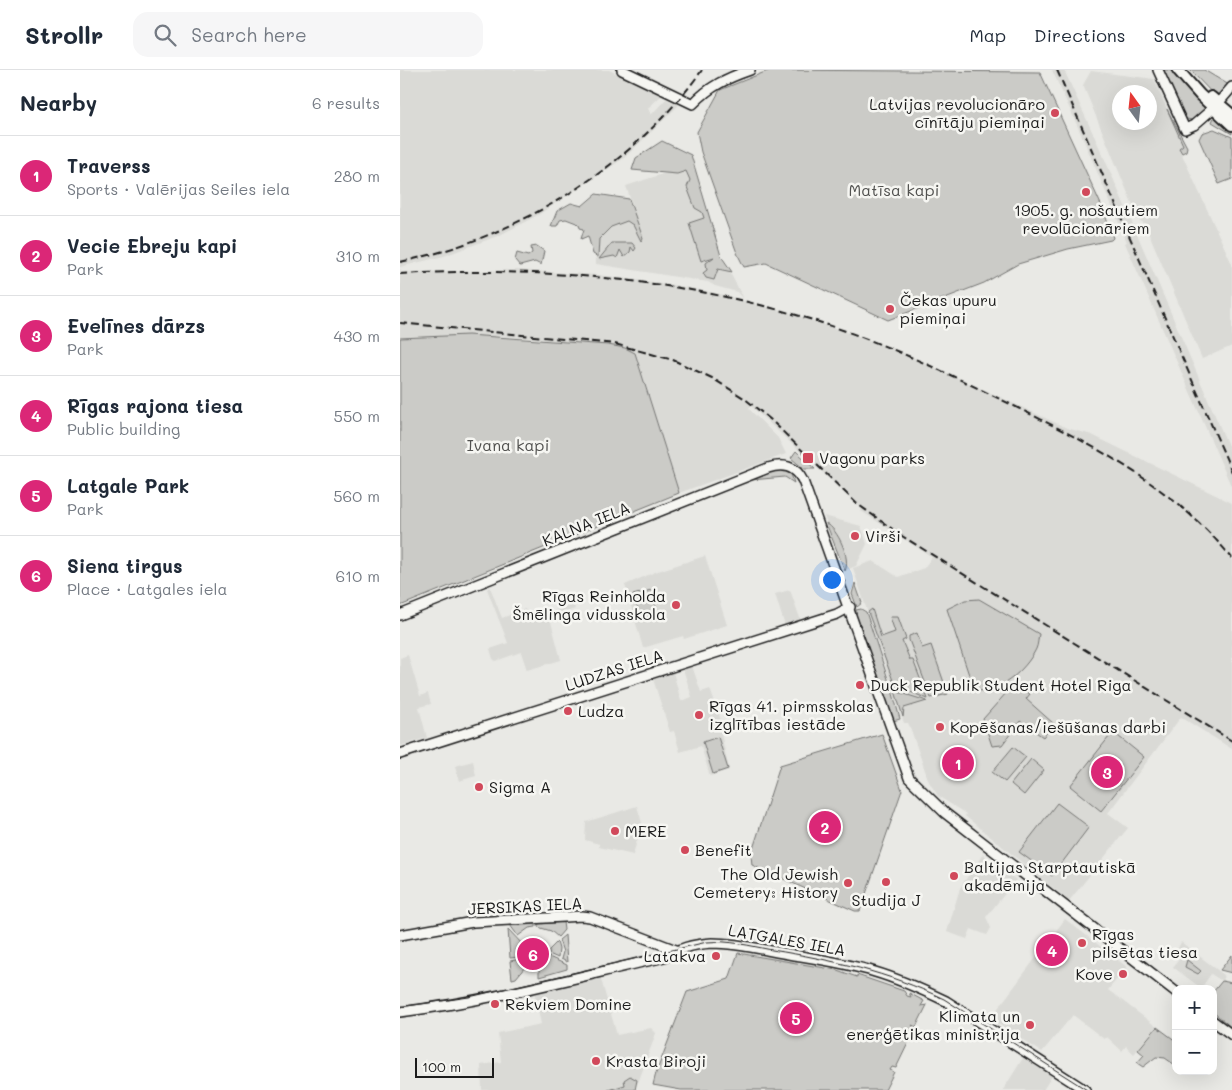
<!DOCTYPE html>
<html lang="en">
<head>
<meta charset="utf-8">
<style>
	body { margin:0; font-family:Mali,sans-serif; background:#f6f6f7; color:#1f2937 }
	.controls { position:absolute; right:15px; bottom:15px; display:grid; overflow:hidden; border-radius:10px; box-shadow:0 5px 20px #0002 }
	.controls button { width:45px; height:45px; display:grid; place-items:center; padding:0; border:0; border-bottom:1px solid #e0e1e3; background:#fff; color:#1f2937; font:25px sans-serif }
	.compass { position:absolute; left:712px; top:15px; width:45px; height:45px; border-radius:50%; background:#fff; box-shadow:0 5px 20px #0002; rotate:345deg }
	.scale { position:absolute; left:15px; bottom:12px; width:79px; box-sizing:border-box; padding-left:5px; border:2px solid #1c1c1c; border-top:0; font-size:14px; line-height:18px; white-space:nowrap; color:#1c1c1c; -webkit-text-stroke:4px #f6f6f2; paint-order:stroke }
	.you { position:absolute; left:431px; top:509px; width:18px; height:18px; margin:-12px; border:4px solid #fff; border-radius:50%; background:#1a73e8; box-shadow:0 0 0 8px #1a73e833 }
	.badge { display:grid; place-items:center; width:32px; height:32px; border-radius:50%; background:#db2777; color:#fff; font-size:16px; font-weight:700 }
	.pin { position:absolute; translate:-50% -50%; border:2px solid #fff; box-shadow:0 1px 5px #0006 }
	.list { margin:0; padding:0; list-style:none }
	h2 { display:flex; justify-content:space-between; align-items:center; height:65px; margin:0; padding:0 20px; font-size:21px }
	h2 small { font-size:16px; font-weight:400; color:#747a83 }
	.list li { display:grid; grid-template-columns:32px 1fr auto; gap:15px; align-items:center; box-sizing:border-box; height:80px; padding:0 20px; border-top:1px solid #e0e1e3 }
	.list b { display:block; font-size:19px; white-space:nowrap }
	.list p { margin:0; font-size:16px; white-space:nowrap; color:#747a83 }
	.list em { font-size:16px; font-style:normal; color:#747a83 }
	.icon { flex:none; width:28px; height:28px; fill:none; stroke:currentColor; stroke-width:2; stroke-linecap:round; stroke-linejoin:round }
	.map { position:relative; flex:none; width:832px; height:1020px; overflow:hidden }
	header { display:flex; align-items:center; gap:30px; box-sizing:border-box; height:70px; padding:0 25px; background:#fff; border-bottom:1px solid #e0e1e3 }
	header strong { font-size:24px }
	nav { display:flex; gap:28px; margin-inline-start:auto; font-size:18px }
	.search { width:350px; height:45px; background:#f6f6f7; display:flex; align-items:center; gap:12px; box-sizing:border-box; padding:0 18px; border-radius:15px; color:#747a83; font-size:19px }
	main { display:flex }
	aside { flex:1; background:#fff }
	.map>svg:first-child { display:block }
	.built { fill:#dadad6; fill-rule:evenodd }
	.green { fill:#cbcbc7; stroke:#747472 }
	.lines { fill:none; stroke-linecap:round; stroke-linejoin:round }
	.secondary-casing { stroke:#1c1c1c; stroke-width:12 }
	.primary-casing { stroke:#1c1c1c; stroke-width:14 }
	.secondary { stroke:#f6f6f2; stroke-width:9 }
	.primary { stroke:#f6f6f2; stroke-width:10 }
	.tram { stroke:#1c1c1c; stroke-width:1 }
	.rail { stroke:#1c1c1c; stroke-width:2; stroke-dasharray:8 4; stroke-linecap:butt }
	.poi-dot { fill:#d1495b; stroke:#f6f6f2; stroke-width:2 }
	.labels { text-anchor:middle; stroke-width:5; stroke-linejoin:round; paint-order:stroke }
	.poi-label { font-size:16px; fill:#1c1c1c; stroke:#f6f6f2; text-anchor:start }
	.park-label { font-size:16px; fill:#51514f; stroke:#f6f6f2 }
	.street-label { font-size:16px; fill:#1c1c1c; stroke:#f6f6f2 }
</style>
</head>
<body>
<header>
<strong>Strollr</strong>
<div class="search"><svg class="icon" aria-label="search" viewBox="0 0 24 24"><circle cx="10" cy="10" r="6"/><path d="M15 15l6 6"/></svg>Search here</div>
<nav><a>Map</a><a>Directions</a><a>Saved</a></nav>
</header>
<main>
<aside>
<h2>Nearby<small>6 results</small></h2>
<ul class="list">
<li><span class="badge">1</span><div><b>Traverss</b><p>Sports · Valērijas Seiles iela</p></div><em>280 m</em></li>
<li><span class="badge">2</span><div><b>Vecie Ebreju kapi</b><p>Park</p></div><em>310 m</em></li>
<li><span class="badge">3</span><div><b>Evelīnes dārzs</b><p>Park</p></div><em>430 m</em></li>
<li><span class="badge">4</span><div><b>Rīgas rajona tiesa</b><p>Public building</p></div><em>550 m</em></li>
<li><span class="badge">5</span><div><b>Latgale Park</b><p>Park</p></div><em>560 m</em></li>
<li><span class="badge">6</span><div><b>Siena tirgus</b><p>Place · Latgales iela</p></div><em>610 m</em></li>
</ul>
</aside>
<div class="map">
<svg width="832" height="1020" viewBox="0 0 832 1020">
	<rect width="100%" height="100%" fill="#e9e9e5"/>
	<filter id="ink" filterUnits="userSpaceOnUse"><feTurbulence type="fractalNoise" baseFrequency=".02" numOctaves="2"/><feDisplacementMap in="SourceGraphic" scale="10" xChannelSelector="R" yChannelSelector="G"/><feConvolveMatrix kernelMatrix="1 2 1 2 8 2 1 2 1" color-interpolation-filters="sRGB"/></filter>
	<g filter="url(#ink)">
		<g class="built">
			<path d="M0 0H209L262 25 248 38 251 45 266 29 279 35 224 88 138 145 100 165 44 186 0 197Z"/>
			<path d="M652 0H664L706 92 832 385V418L725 173 727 172 678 57Z"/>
			<path d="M691 1 754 9 783 76 779 78 832 194V276L802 289 745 154 739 150 683 15ZM720 22H750V52H720Z"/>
			<path d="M290 95 321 186 343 227 342 228 337 222 315 216 308 212 196 194 195 168 211 151 235 143 226 116Z"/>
			<path d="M0 199 1 202 115 200 199 205 268 214 320 224 388 242 493 278 667 358 692 365 832 433V679L781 647 708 743 728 758 669 831 565 746 566 744 538 726 529 712 510 657 508 653H504L453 498 473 491 498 507 524 498 532 487 461 441 462 439 351 336 349 339 378 368 386 384 279 423 235 283 225 278 208 275 102 266 0 268Z"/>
			<path d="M424 446 461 456 467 474 456 496 444 501Z"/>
			<path d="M305 486 327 555 284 569 283 566 243 578 225 515 255 502Z"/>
			<path d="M90 517 102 548 125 539 129 549 174 534 175 539 150 548 161 590 127 600 121 582 96 591 93 589 90 579 108 573 87 519Z"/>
			<path d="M390 520 401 551 385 556 375 524Z"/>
			<path d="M8 585 20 626 28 623 31 634 19 637 27 668 0 676V588Z"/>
			<path d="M292 596 301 622 310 619 325 662 321 663 329 700 310 706 301 676 280 682 274 661 270 662 253 609 273 602 281 631 292 627 283 599Z"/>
			<path d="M73 691 76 706 59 711 55 696Z"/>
			<path d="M237 736 242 753 233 785 199 777V774L185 770 186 752Z"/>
			<path d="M583 784 616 810 586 847 591 858 587 865 571 859 567 869 547 862 560 818Z"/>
			<path d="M665 849 727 897 708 920 757 957 734 984 726 976 722 981 707 967 704 969 673 945 642 982 590 949Z"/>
			<path d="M781 872 824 905 822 911 811 904 801 918 773 897 784 883 778 878Z"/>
			<path d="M200 906 217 965 251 958 256 963 238 1013 212 1020H82L81 995 101 992 98 963 141 954 134 920Z"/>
			<path d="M623 988 652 1006 643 1020H603Z"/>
		</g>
		<g class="green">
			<path d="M370 0 640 2 703 139 713 168 711 170 668 179 618 194 584 213 488 250 366 193 344 197 337 183 301 82 297 62 320 20Z"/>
			<path d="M761 0H773L806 37 793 50 786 49Z"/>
			<path d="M790 0H804L829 15 817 28Z"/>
			<path d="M767 39 787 77 786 81 782 83 779 78 783 75Z"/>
			<path d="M815 45 832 60V64L812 52Z"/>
			<path d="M814 59 832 67V109L819 114 799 69 802 63Z"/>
			<path d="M262 71 291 85 321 186 332 202 318 199 314 210 306 208 303 203 307 200 306 193 314 187 301 191 289 153 304 148 302 142 295 138 287 117 290 110 286 101 277 104 232 100 236 88Z"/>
			<path d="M196 124 229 129 243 168 241 171 233 155 227 151 211 157 199 169 198 187 193 184 188 166 181 169 184 159 180 158 179 154 166 149 160 150 157 156H151L157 141 171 133 182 136Z"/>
			<path d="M212 173H232L236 178 234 181 231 177 230 182 224 187 220 180 217 188 214 186 199 189Z"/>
			<path d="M137 176 144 181 141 195 135 192 120 196 115 190 117 183 128 186 132 183 131 177Z"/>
			<path d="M68 265 208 275 225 278 235 283 279 423 0 536V268Z"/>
			<path d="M396 381 415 399H404L391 388Z"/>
			<path d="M382 398 390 401 394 413 385 407 351 410Z"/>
			<path d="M426 453C438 460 451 488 445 501Z"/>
			<path d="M455 513 462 533 457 537 452 524Z"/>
			<path d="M251 520 258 544 241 550 233 525Z"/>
			<path d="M579 529 639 564C638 569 638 575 636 579 626 600 597 626 574 620L547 539 565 530Z"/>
			<path d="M461 539 466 542 491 618 479 615 456 547V540Z"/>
			<path d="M472 539 481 567 495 562 490 547H498L506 569 502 571 510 590H513L528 629 495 616 468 542Z"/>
			<path d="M517 563 522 578 531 575 548 624 531 628 509 570V566Z"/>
			<path d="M615 613 630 624 626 629 654 654 643 667 620 651 602 675 592 676 583 649Z"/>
			<path d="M480 618 492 620 500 649 493 651Z"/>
			<path d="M495 621 527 631 504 638 503 647Z"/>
			<path d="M713 662 744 687 701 741 670 716Z"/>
			<path d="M482 664 502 720 460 841H455L352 795 351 785 380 695Z"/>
			<path d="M318 667 328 699 313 704 303 672Z"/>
			<path d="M613 677 626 687 605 712 592 702Z"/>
			<path d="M631 689 644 700 624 725 611 714Z"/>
			<path d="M657 733 689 757 652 806 619 782Z"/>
			<path d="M163 852 164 860 158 867 151 861 138 857V854Z"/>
			<path d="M136 854V857L129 858 118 866 110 855Z"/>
			<path d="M108 859 123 875 120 887 110 888Z"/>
			<path d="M165 865 167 892 161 889 163 882 159 870Z"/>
			<path d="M157 872 159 879 158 888 149 884V880Z"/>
			<path d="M338 883 437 900 457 907V905L504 921 507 926 511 927 509 923 524 931 521 936 527 935 516 957 512 955 515 959 513 963 509 961 512 965 496 998 492 997 490 1000 494 1002 485 1020H281L253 1015 256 1003 287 922 329 909Z"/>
			<path d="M832 885V903L820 900Z"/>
			<path d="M149 887 167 895V899L139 907V898L145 895Z"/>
			<path d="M121 889 125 897 116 908 112 909 110 891Z"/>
			<path d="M787 890 801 901 798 904 785 897Z"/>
			<path d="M822 911 832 913V958L813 942V922Z"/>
			<path d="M757 957 776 971 775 995 765 988 756 987 743 997 737 993 744 985 738 980Z"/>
			<path d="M230 1006 237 1010 235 1020H208L225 1015 224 1010Z"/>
		</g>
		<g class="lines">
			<defs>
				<g id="secondary">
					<path d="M222 0 293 34C310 16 327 8 350 0"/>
					<path d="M758 0 785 59 794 55 810 41"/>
					<path d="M820 31 832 17"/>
					<path d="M0 545 368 398C383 393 396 396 403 411L509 708 545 743 776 922"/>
					<path d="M0 684 437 544 450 537"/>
					<path d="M0 865 73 852 182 846 190 847 276 880"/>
					<path d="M0 942C91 931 180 906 269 886 280 877 298 874 312 873 334 873 356 878 377 882 410 888 443 892 475 902 499 909 523 920 546 931L685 1020"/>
					<path d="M813 951 832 965"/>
				</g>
				<g id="primary">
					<path d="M778 0 800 25 832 55"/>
					<path d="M811 27 832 45"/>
				</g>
			</defs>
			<use href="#secondary" class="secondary-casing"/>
			<use href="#primary" class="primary-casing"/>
			<use href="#secondary" class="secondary"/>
			<use href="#primary" class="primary"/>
			<path class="tram" d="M0 937 69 927 307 872C328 870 351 876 372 880 433 890 487 902 544 929L687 1020"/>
			<g class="rail">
				<path d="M657 0 832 402"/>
				<path d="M0 192C117 168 232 98 302 0"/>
				<path d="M0 204C151 196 305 210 448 262 506 283 562 310 618 338 699 378 773 417 832 488"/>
				<path d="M0 253 215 274 273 290 312 308 344 328 371 350 456 433 502 466 832 671"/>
			</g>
		</g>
	</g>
	<g class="poi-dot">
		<circle cx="655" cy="43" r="5"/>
		<circle cx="686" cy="122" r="5"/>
		<circle cx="490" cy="239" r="5"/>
		<rect x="402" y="382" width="12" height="12" rx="2.5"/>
		<circle cx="455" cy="466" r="5"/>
		<circle cx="276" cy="535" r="5"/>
		<circle cx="460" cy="615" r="5"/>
		<circle cx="168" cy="641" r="5"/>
		<circle cx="299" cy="645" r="5"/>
		<circle cx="540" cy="657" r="5"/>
		<circle cx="79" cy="717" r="5"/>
		<circle cx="215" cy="761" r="5"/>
		<circle cx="285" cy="780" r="5"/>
		<circle cx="554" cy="806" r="5"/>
		<circle cx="486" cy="812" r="5"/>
		<circle cx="448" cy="813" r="5"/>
		<circle cx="682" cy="873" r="5"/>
		<circle cx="316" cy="886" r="5"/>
		<circle cx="723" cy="904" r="5"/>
		<circle cx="95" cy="934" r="5"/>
		<circle cx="630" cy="955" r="5"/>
		<circle cx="196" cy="991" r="5"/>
	</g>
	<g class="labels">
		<g class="poi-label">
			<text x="645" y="40" text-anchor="end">Latvijas revolucionāro<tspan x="645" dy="18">cīnītāju piemiņai</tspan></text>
			<text x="686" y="146" text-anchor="middle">1905. g. nošautiem<tspan x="686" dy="18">revolūcionāriem</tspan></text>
			<text x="500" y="236">Čekas upuru<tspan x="500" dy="18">piemiņai</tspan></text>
			<text x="419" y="394">Vagonu parks</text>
			<text x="465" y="472">Virši</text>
			<text x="266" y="532" text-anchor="end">Rīgas Reinholda<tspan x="266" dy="18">Šmēlinga vidusskola</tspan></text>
			<text x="470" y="621">Duck Republik Student Hotel Riga</text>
			<text x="309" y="642">Rīgas 41. pirmsskolas<tspan x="309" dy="18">izglītības iestāde</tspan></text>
			<text x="178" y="647">Ludza</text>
			<text x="550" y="663">Kopēšanas/iešūšanas darbi</text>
			<text x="89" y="723">Sigma A</text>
			<text x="225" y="767">MERE</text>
			<text x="295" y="786">Benefit</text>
			<text x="564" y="803">Baltijas Starptautiskā<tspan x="564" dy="18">akadēmija</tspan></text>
			<text x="438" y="810" text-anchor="end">The Old Jewish<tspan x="438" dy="18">Cemetery: History</tspan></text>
			<text x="486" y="836" text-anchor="middle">Studija J</text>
			<text x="692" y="870">Rīgas<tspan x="692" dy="18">pilsētas tiesa</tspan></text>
			<text x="306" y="892" text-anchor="end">Latakva</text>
			<text x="713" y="910" text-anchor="end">Kove</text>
			<text x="105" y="940">Rekviem Domine</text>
			<text x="620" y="952" text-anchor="end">Klimata un<tspan x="620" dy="18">enerģētikas ministrija</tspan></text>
			<text x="206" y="997">Krasta Biroji</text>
		</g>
		<g class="park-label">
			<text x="494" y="126">Matīsa kapi</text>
			<text x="108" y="381">Ivana kapi</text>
		</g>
		<g class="street-label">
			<text transform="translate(186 454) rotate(-22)" y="6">KALNA IELA</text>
			<text transform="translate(214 600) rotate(-18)" y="6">LUDZAS IELA</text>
			<text transform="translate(125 836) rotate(-3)" y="6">JERSIKAS IELA</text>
			<text transform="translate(387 870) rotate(10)" y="6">LATGALES IELA</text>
		</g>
	</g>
</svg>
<div class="controls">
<button>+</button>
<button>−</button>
</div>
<svg class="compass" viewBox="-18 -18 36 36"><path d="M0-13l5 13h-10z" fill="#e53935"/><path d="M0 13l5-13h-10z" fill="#747a83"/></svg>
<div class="scale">100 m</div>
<div class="you"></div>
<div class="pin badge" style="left:558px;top:693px">1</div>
<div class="pin badge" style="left:425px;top:757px">2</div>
<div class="pin badge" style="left:707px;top:702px">3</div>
<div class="pin badge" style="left:652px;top:880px">4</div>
<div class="pin badge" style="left:396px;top:948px">5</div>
<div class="pin badge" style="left:133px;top:884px">6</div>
</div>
</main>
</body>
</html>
